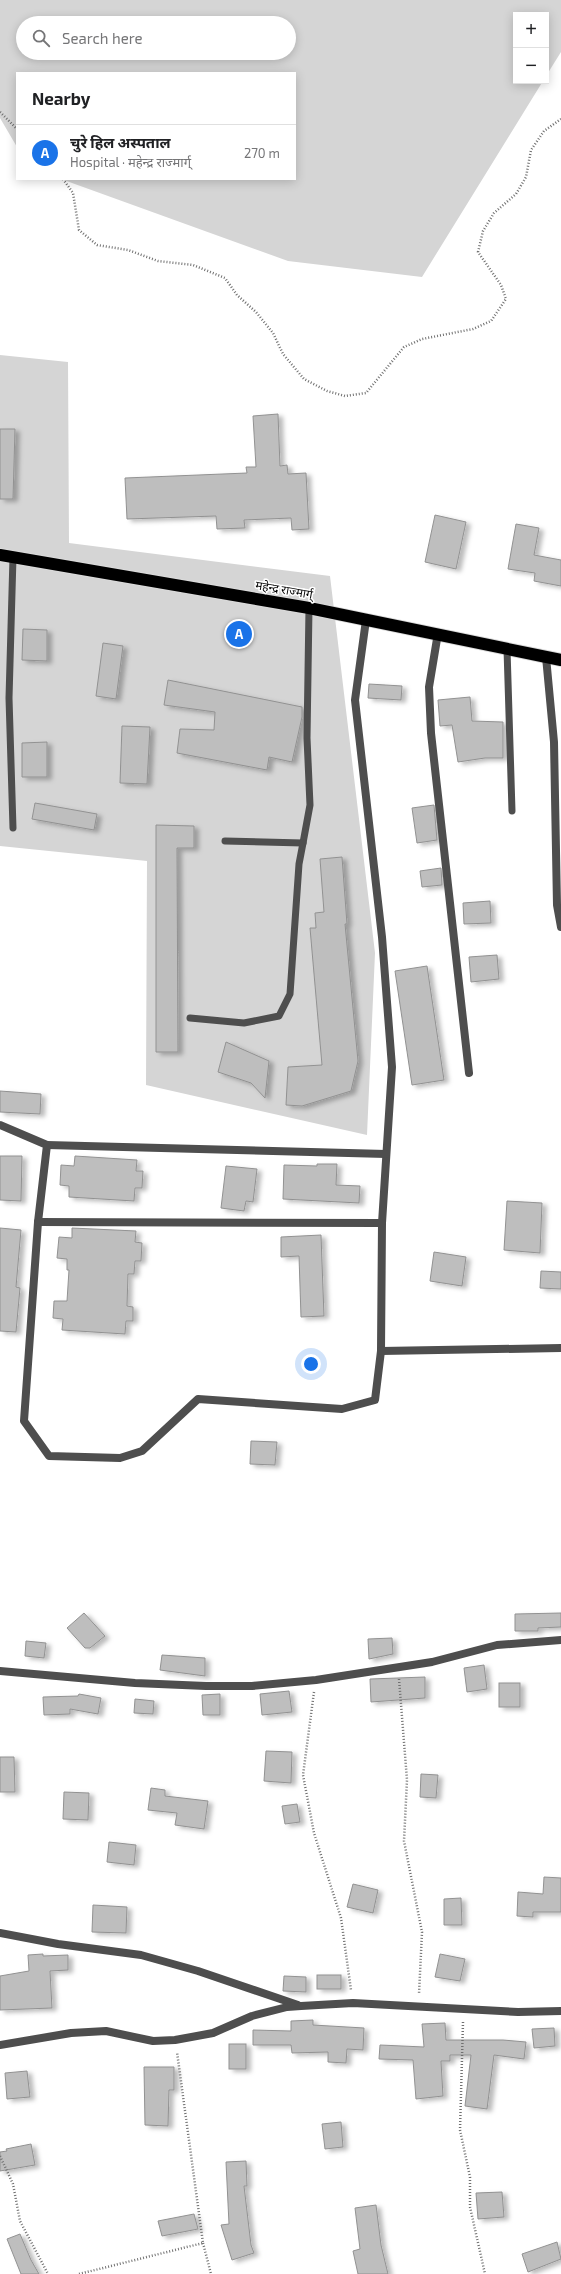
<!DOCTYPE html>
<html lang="en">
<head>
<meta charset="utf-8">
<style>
	body { margin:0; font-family:"Exo 2","Noto Sans Devanagari",sans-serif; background:#f2f2f2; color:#202124 }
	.controls { position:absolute; right:12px; top:12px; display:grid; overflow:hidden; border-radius:0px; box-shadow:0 2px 10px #0003 }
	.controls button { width:36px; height:36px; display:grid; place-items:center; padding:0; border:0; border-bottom:1px solid #e0e0e0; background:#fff; color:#202124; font:20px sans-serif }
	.you { position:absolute; left:311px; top:1364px; width:14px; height:14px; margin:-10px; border:3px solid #fff; border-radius:50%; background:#1a73e8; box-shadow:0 0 0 6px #1a73e833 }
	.badge { display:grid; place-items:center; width:26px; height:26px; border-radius:50%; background:#1a73e8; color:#fff; font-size:13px; font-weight:700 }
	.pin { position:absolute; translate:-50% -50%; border:2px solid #fff; box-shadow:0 1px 4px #0006 }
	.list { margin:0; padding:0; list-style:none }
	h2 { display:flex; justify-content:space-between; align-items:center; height:52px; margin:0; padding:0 16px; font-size:17px }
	h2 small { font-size:13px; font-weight:400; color:#757577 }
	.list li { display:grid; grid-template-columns:26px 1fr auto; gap:12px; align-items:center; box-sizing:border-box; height:56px; padding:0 16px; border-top:1px solid #e0e0e0 }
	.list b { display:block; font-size:15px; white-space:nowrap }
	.list p { margin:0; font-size:13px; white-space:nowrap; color:#757577 }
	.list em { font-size:13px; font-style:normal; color:#757577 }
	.icon { flex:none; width:22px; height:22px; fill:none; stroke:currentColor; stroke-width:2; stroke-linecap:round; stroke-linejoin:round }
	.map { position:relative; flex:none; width:561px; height:2274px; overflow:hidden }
	.search { position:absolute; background:#fff; box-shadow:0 2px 10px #0003; left:16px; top:16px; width:280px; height:44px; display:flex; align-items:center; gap:10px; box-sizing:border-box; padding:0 14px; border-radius:22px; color:#757577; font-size:15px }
	.panel { position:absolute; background:#fff; box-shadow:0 2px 10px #0003; left:16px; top:72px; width:280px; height:108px; border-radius:0px }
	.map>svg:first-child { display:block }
	.green { fill:#d5d5d5; fill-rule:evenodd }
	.building { fill:#bebebe; stroke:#929292; filter:url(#shadow) }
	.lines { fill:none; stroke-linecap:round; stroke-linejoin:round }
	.highway-casing { stroke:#dbdbdb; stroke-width:14 }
	.path { stroke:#707070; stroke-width:2.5; stroke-dasharray:1 2; stroke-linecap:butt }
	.lane { stroke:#4e4e4e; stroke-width:7 }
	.street { stroke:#4e4e4e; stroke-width:8 }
	.highway { stroke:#000; stroke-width:12 }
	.labels { text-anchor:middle; stroke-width:3; stroke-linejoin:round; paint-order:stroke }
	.street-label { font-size:12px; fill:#000; stroke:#fff }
</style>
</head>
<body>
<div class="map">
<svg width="561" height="2274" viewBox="0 0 561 2274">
	<defs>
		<filter id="shadow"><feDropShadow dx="4.5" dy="2.5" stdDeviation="2" flood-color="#0004"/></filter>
	</defs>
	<rect width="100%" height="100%" fill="#fff"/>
	<g class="green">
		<path d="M0 0H561V52L546 76V15H516V81H543L422 277 288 261 61 179H295V73H17V147L0 118ZM23 23H289V53H23Z"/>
		<path d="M0 355 68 362 69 543 330 576 375 953 367 1135 146 1085 147 861 0 846Z"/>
	</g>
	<g class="building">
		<path d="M278 414 280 466 287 465 288 474 306 473 309 529 292 530 291 518 244 520 245 528 217 529 216 516 127 519 125 478 247 473 246 467H256L253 416Z"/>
		<path d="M0 429H15L13 499H0Z"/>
		<path d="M435 515 466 522 456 569 425 562Z"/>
		<path d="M516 524 539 528 534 555 561 560V586L534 581 535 573 508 569Z"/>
		<path d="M23 629 47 630V661L22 660Z"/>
		<path d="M103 643 123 646 116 699 96 696Z"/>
		<path d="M168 680 302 707V717L292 762 269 757 267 770 177 753 180 729 214 730 215 712 164 705Z"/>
		<path d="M369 684 402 686 401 700 368 698Z"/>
		<path d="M470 697 472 721 503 722V758H485L458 762 452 725 440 726 438 700Z"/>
		<path d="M122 726 150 727 147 784 120 783Z"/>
		<path d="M47 742V777H22V743Z"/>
		<path d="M35 803 97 814 94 830 32 819Z"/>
		<path d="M434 805 437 840 417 843 412 808Z"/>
		<path d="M156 825 194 826V848H177L178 1052H156Z"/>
		<path d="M342 857 347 924H345L358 1061 351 1091 302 1106 286 1105 288 1067 322 1065 310 928H316L315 913 324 912 320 859Z"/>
		<path d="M441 868 442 885 422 887 420 871Z"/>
		<path d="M490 901 491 923 464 924 463 903Z"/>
		<path d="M497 955 499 979 471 982 469 957Z"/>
		<path d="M427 966 444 1080 412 1085 395 971Z"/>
		<path d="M226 1042 269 1061 265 1098 251 1083 218 1072Z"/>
		<path d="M0 1091 41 1094 40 1114 0 1112Z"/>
		<path d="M0 1156H22L21 1201 0 1200Z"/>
		<path d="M75 1156 137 1160 136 1171H143L142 1188H135L134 1201 69 1197V1186L60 1185 61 1165 74 1166Z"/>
		<path d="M317 1164H337L336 1185 360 1186 359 1203 283 1199 284 1165 317 1166Z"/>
		<path d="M226 1166 257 1169 253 1202 246 1201 244 1211 221 1208Z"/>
		<path d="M507 1201 542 1203 540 1253 504 1250Z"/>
		<path d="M0 1228 21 1230 16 1287 20 1288 16 1332 0 1331Z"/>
		<path d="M72 1228 136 1231 135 1242 142 1243 141 1261H135L134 1274H128L127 1306 133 1307V1321H126L125 1334 62 1330 63 1319 53 1318 54 1301H67L69 1270H67V1259L57 1258 59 1237 72 1238Z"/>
		<path d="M321 1235 324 1316 301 1317 299 1256 281 1257V1237Z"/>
		<path d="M434 1252 466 1257 462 1286 430 1281Z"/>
		<path d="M541 1271 561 1272V1289L540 1288Z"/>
		<path d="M251 1441 277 1442 275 1465 250 1464Z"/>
		<path d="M84 1613 105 1636 90 1648H85L67 1628Z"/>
		<path d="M561 1613V1627L538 1628V1631H515V1614Z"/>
		<path d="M392 1638 393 1654 369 1659 368 1639Z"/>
		<path d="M26 1641 46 1643 44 1658 25 1656Z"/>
		<path d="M162 1655 205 1658V1676L160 1670Z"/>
		<path d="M484 1665 487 1689 467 1692 464 1668Z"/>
		<path d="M425 1677V1698L371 1702 370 1679Z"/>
		<rect x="499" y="1683" width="21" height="24"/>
		<path d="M289 1691 292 1712 262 1715 260 1694Z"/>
		<path d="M79 1694 101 1698 98 1714 70 1709V1714L44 1715 43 1697 78 1696Z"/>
		<path d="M220 1694V1715H203L202 1695Z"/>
		<path d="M135 1699 154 1701 153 1714 134 1713Z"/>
		<path d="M266 1751 292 1752 291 1783 264 1781Z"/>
		<path d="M0 1757H14L15 1792H0Z"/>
		<path d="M421 1774 438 1775 436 1798 420 1797Z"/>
		<path d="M151 1788 165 1790V1796L208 1801 204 1829 175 1825 177 1813 148 1810Z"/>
		<path d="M64 1792 89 1793 88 1820 63 1819Z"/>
		<path d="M297 1804 300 1822 285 1824 282 1806Z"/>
		<path d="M109 1842 136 1845 134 1865 107 1862Z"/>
		<path d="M544 1877 561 1878V1912H533V1917L517 1916 518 1892 543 1894Z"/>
		<path d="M353 1884 378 1890 373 1913 347 1907Z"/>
		<path d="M461 1898 462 1925H444V1899Z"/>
		<path d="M93 1905 127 1907 126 1933 92 1932Z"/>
		<path d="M43 1954V1956L68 1955V1970L50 1971 52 2008 0 2010V1976L29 1971 28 1955Z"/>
		<path d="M440 1954 465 1959 460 1981 435 1977Z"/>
		<rect x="317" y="1975" width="24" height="14"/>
		<path d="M284 1976 306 1977V1992L283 1991Z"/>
		<path d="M313 2020V2025L364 2028 363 2050 347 2049 346 2063 328 2062V2052L292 2053 291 2045H253V2030L291 2031V2021Z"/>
		<path d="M445 2023 446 2040H503L526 2042 524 2059 494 2055 487 2109 465 2106 471 2055H450V2061H441L443 2096 416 2099 413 2060 379 2059 380 2045 424 2047 422 2024Z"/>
		<path d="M554 2028 555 2046 534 2048 532 2029Z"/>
		<rect x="229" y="2044" width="17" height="25"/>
		<path d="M144 2067H174V2090H169L168 2126 145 2125Z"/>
		<path d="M27 2071 30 2097 7 2099 5 2073Z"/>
		<path d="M341 2122 343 2147 325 2149 322 2124Z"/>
		<path d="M31 2144 35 2165 0 2171V2152L7 2151 6 2149Z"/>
		<path d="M246 2161 247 2186H244L251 2245 254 2253 232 2260 221 2225 229 2224 226 2162Z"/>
		<path d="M502 2192 504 2217 478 2219 476 2193Z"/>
		<path d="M376 2205 381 2245 388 2274H358L353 2251 360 2249 355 2208Z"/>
		<path d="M194 2214 198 2229 162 2236 158 2221Z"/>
		<path d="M20 2234 31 2260 39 2274H21L7 2239Z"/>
		<path d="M557 2242 561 2259 528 2272 522 2254Z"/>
	</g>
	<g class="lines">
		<defs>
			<path id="highway" d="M0 555 309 608 561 660"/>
		</defs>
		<use href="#highway" class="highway-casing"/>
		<g class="path">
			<path d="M0 112 17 129"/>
			<path d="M63 179 73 193 79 230 97 245 128 250 158 261 193 265 225 278 237 295 256 312 273 333 283 354 304 379 327 391 345 396 366 393 404 347 422 339 473 329 491 321 506 299 501 285 478 252 483 231 494 213 516 194 526 177 531 150 544 131 561 119"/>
			<path d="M399 1679 407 1780 404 1841 422 1932 419 1994"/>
			<path d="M314 1692 303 1775 314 1833 341 1918 351 1990"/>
			<path d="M463 2022 460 2130 470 2177V2207L485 2274"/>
			<path d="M0 2156 13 2184 20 2221 48 2274"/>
			<path d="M203 2243 211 2274"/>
			<path d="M79 2274 203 2243 177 2052"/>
		</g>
		<g class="lane">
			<path d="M13 557 9 698 13 828"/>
			<path d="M507 649 512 811"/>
			<path d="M225 841 303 843 310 805 307 738 309 608"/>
			<path d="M190 1018 244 1023 279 1016 290 994 299 864 303 843"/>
		</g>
		<g class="street">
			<path d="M438 633 429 687 431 733 469 1073"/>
			<path d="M546 657 554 742 557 905 561 927"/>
			<path d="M0 1125 47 1145 38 1222 24 1421 49 1456 120 1458 142 1451 198 1399 342 1409 375 1400 381 1351 382 1223 392 1067 382 937 355 700 366 620"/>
			<path d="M47 1145 386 1154"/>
			<path d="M38 1222 382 1223"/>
			<path d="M381 1351 561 1348"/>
			<path d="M0 1671 135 1683 206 1686H252L316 1680 432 1662 497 1645 561 1640"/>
			<path d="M0 1933 58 1944 141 1955 198 1971 298 2005"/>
			<path d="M0 2045 71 2033 106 2031 153 2041 175 2040 213 2033 252 2016 287 2007 301 2006 353 2003 518 2012 561 2011"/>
		</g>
		<use href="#highway" class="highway"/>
	</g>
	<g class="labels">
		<g class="street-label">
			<text transform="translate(284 590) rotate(10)" y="4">महेन्द्र राज्मार्ग्</text>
		</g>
	</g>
</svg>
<div class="controls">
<button>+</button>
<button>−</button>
</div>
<div class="you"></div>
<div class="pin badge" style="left:239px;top:634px">A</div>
<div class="search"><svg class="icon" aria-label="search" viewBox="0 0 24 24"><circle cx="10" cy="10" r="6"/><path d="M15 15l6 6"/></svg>Search here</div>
<section class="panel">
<h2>Nearby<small></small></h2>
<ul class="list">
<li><span class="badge">A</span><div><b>चुरे हिल अस्पताल</b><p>Hospital · महेन्द्र राज्मार्ग्</p></div><em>270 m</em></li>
</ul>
</section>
</div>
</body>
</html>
